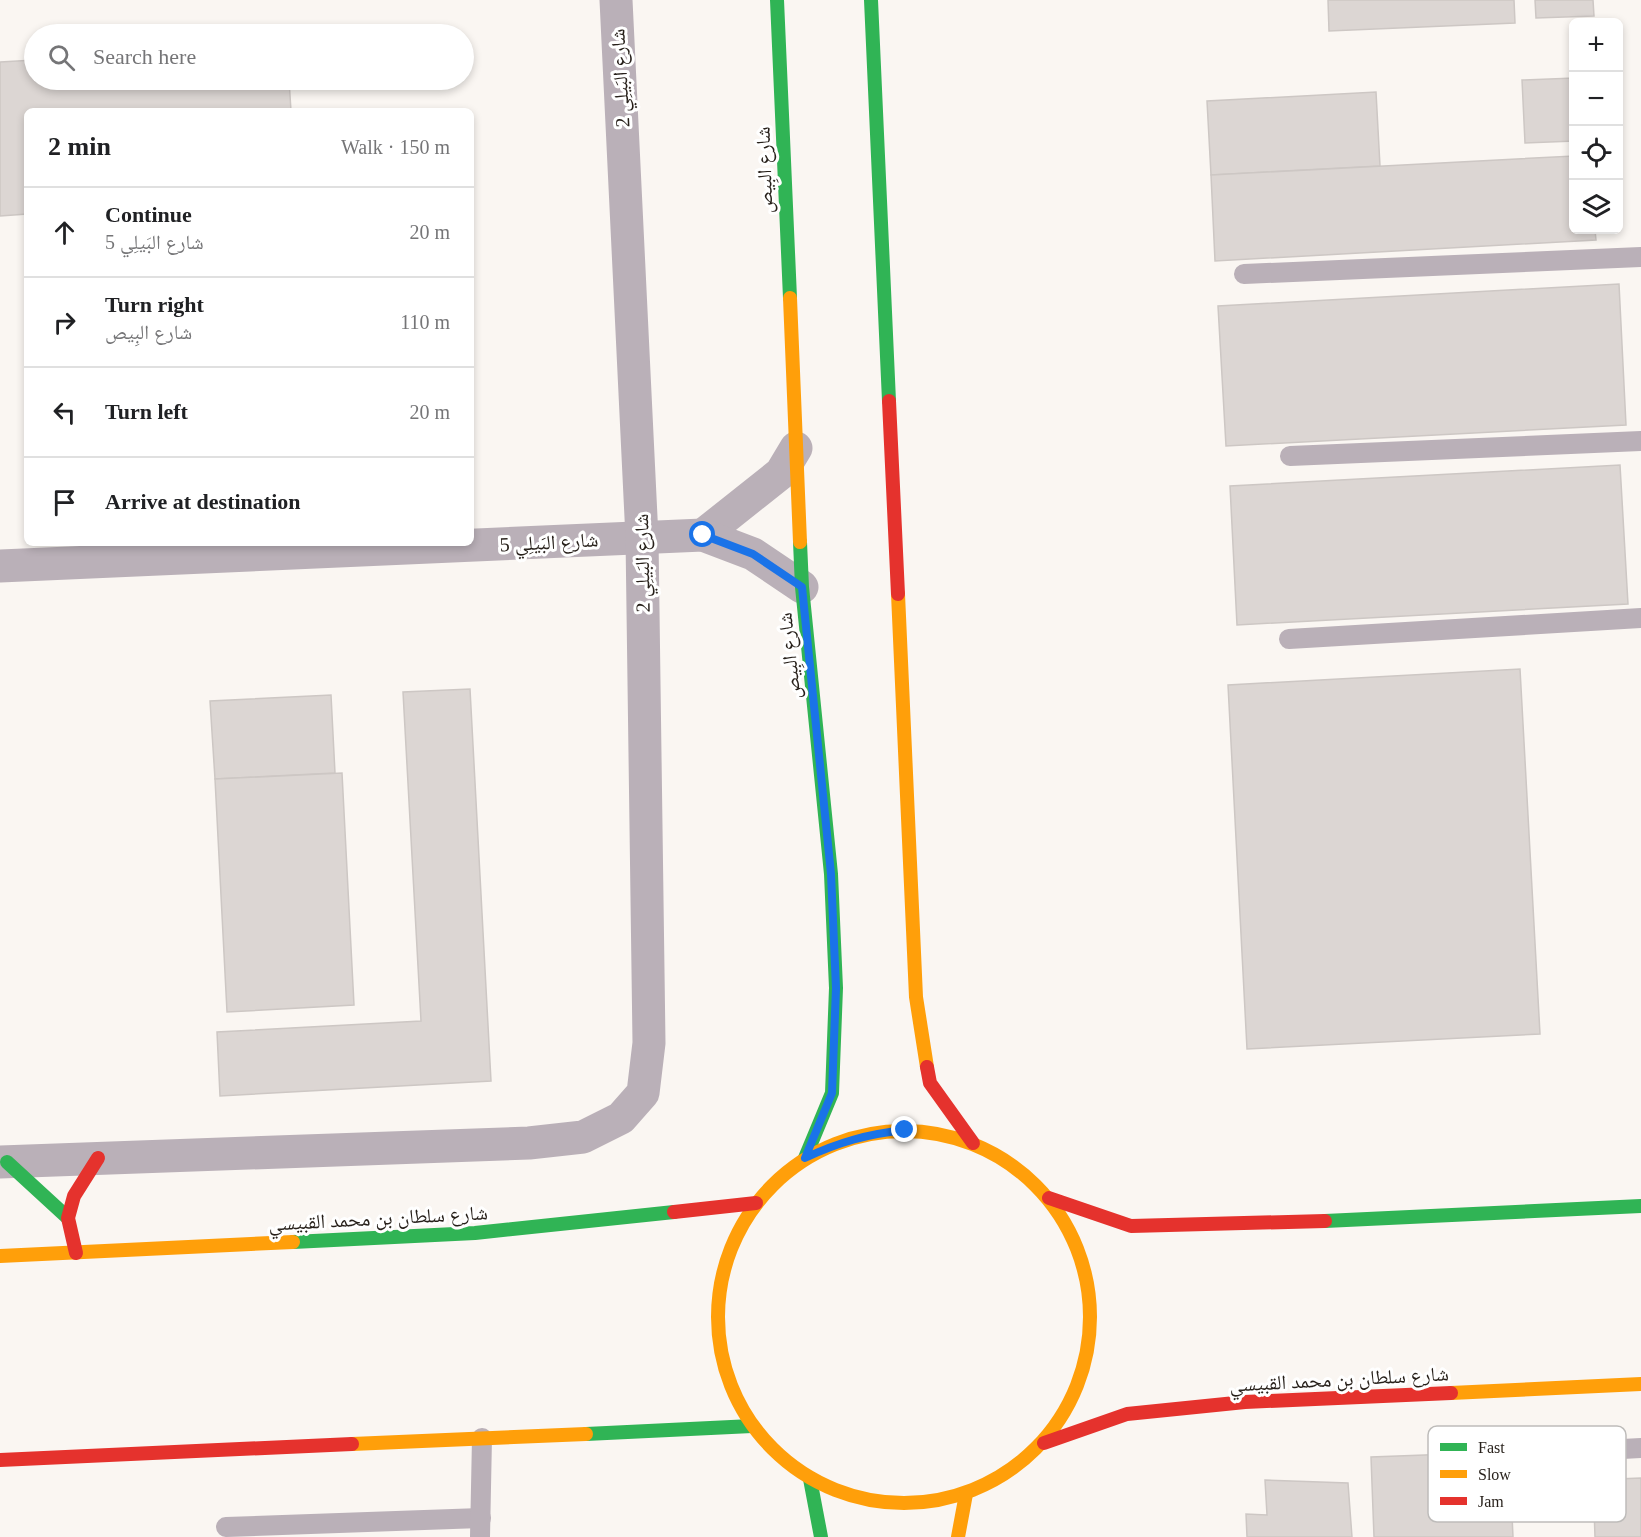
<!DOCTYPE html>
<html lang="en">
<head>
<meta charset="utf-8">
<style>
	body { margin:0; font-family:"Times New Roman","Noto Naskh Arabic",serif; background:#f6f6f6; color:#202124 }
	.controls { position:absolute; right:18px; top:18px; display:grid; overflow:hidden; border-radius:9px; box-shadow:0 3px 9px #0003 }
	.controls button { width:54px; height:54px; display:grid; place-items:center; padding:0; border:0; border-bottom:2px solid #e0e0e0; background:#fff; color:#202124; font:30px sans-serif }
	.stop { position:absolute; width:18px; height:18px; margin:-14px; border:4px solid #1a73e8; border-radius:50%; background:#fff }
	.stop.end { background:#1a73e8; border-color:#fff; box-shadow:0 2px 6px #0008 }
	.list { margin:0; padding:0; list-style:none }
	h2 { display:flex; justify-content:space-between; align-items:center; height:78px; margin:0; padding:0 24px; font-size:26px }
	h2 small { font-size:20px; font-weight:400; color:#757577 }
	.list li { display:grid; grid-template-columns:39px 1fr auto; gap:18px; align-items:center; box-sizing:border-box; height:90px; padding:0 24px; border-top:2px solid #e0e0e0 }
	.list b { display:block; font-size:22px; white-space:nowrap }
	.list p { margin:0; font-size:20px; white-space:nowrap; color:#757577 }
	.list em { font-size:20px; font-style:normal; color:#757577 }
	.icon { flex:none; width:33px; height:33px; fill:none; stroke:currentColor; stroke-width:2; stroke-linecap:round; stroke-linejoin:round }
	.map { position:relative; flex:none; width:1641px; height:1537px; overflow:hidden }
	.search { position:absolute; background:#fff; box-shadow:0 3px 9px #0003; left:24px; top:24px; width:450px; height:66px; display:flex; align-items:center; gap:15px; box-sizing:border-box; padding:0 21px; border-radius:33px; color:#757577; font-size:22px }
	.panel { position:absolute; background:#fff; box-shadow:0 3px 9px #0003; left:24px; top:108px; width:450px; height:438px; border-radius:9px }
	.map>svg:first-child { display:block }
	.building { fill:#dcd6d3; stroke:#cdc7c4; stroke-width:1.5 }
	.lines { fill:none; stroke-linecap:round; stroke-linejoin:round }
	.lane { stroke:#bab0b8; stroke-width:20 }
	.street { stroke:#bab0b8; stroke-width:33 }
	.fast { stroke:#30b455; stroke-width:14 }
	.slow { stroke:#ff9f0a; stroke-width:14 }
	.jam { stroke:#e5322d; stroke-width:14 }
	.route { stroke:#1a73e8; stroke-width:8 }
	.labels { text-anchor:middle; stroke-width:6; stroke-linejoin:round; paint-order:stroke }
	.street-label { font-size:20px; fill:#261f19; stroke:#fff }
	.key { fill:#fff; stroke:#bebcba; stroke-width:1.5 }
	.key-label { font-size:16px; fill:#261f19 }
</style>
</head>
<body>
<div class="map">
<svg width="1641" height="1537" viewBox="0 0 1641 1537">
	<rect width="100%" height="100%" fill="#faf6f2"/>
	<g class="building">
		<path d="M1328 0H1514L1515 23 1329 31Z"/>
		<path d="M1535 0H1593L1594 16 1536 18Z"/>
		<path d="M34 60V80H289L291 111H27V214L0 216V62Z"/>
		<path d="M1574 78V141L1525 143 1522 80Z"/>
		<path d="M1376 92 1380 166 1211 175 1207 101Z"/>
		<path d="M1574 156V230H1595L1596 240 1215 261 1211 175Z"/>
		<path d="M1619 284 1626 425 1226 446 1218 306Z"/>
		<path d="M1620 465 1628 604 1237 625 1230 486Z"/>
		<path d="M1520 669 1540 1034 1247 1049 1228 685Z"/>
		<path d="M470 689 491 1081 220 1096 217 1032 421 1021 403 692Z"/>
		<path d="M331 695 335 773 215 779 210 701Z"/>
		<path d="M342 773 354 1005 227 1012 215 779Z"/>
		<path d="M1560 1450 1562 1514 1512 1515 1513 1537H1374L1371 1457Z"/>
		<path d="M1641 1478V1537H1595L1593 1480Z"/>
		<path d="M1265 1480 1348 1483 1352 1537H1247L1246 1514 1267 1515Z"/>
	</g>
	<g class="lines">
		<g class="lane">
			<path d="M1244 274 1641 257"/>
			<path d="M1290 456 1641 441"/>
			<path d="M1289 639 1641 618"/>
			<path d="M1604 1450 1641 1448"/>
			<path d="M226 1527 481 1518"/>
			<path d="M480 1537 482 1438"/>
		</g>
		<g class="street">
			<path d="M703 535 781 473 796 448"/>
			<path d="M0 566 703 535 753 554 802 587"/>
			<path d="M0 1162 529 1143 583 1137 621 1118 643 1093 649 1043 642 538 616 0"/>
		</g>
		<g class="fast">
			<path d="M777 0 790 298"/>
			<path d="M871 0 889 401"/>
			<path d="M800 542 802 587 831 874 836 988 832 1093 805 1158"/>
			<path d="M7 1162 68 1218"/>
			<path d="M1325 1221 1641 1206"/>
			<path d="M293 1242 475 1233 674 1212"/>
			<path d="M586 1434 752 1426"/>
			<path d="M810 1479 821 1537"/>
		</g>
		<g class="slow">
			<path d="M790 298 800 542"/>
			<path d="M898 594 916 997 927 1067"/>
			<circle cx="904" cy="1317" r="186"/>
			<path d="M0 1256 293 1242"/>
			<path d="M1451 1393 1641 1384"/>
			<path d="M352 1444 586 1434"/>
			<path d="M958 1537 966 1494"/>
		</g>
		<g class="jam">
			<path d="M889 401 898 594"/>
			<path d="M927 1067 930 1083 973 1143"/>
			<path d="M1049 1198 1131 1226 1325 1221"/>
			<path d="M674 1212 756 1203"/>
			<path d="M76 1253 68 1218 74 1196 98 1158"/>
			<path d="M1044 1443 1127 1414 1245 1402 1451 1393"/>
			<path d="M0 1460 352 1444"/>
		</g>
	</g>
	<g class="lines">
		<path class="route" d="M703 535 753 554 802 587 831 874 836 988 832 1093 805 1158C839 1142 868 1134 905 1130"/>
	</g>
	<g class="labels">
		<g class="street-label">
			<text transform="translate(620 78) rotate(-93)" y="7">شارع البَيلِي 2</text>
			<text transform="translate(764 170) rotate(-92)" y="7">شارع البِيص</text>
			<text transform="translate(549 542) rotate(-3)" y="7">شارع البَيلِي 5</text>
			<text transform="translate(642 563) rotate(-91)" y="7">شارع البَيلِي 2</text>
			<text transform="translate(789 656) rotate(-96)" y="7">شارع البِيص</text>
			<text transform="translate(378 1218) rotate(-3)" y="7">شارع سلطان بن محمد القبيسي</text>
			<text transform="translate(1339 1379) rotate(-3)" y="7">شارع سلطان بن محمد القبيسي</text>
		</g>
	</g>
	<rect x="1428" y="1426" width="198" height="96" rx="9" class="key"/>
	<rect x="1440" y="1443" width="27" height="8" fill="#30b455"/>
	<rect x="1440" y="1470" width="27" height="8" fill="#ff9f0a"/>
	<rect x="1440" y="1497" width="27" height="8" fill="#e5322d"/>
	<g class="key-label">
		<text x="1478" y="1453">Fast</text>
		<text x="1478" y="1480">Slow</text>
		<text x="1478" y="1507">Jam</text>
	</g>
</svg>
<div class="controls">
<button>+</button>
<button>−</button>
<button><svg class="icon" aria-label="locate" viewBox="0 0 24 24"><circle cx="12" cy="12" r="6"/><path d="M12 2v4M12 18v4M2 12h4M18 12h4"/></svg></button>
<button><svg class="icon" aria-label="layers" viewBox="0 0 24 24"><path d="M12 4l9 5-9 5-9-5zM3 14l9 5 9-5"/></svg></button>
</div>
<div class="stop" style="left:703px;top:535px"></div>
<div class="stop end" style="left:905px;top:1130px"></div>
<div class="search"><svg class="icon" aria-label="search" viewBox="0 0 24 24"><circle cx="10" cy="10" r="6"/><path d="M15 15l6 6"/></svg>Search here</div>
<section class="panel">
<h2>2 min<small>Walk · 150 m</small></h2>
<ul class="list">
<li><svg class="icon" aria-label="ahead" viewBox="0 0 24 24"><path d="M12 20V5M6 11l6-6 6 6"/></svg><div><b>Continue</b><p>شارع البَيلِي 5</p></div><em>20 m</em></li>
<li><svg class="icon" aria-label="right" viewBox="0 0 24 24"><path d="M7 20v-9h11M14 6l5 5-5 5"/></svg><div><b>Turn right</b><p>شارع البِيص</p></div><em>110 m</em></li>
<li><svg class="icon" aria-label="left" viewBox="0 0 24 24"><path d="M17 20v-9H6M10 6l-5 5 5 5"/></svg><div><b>Turn left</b></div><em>20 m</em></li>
<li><svg class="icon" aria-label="arrive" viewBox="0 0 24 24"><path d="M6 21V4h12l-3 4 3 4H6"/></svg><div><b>Arrive at destination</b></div></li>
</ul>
</section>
</div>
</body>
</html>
